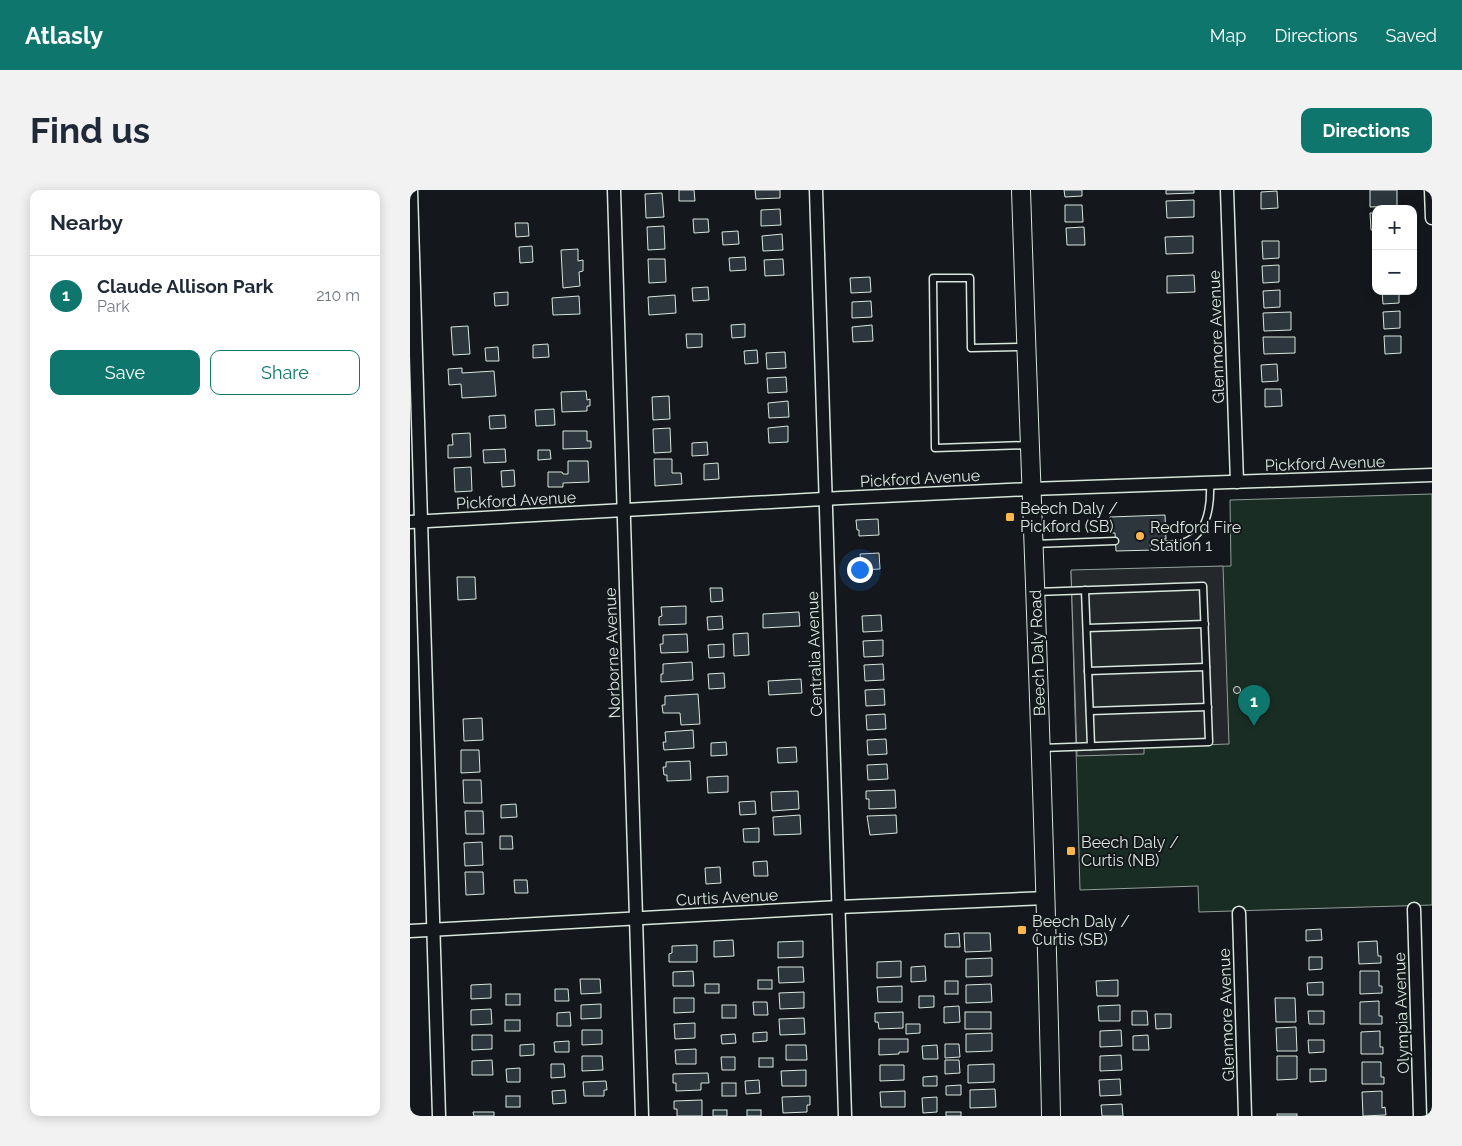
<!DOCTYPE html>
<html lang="en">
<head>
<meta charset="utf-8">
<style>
	body { margin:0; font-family:Raleway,sans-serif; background:#f2f2f3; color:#1f2937 }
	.controls { position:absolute; right:15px; top:15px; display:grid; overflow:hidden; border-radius:10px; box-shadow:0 2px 12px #0003 }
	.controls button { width:45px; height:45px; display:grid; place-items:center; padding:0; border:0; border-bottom:1px solid #e0e1e3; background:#fff; color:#1f2937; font:25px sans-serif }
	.you { position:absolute; left:449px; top:379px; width:18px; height:18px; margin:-12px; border:4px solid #fff; border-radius:50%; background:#1a73e8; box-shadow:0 0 0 8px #1a73e833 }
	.badge { display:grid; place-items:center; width:32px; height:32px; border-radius:50%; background:#0f766e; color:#fff; font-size:16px; font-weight:700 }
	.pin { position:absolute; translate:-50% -41px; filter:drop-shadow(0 1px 2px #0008) }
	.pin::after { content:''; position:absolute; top:26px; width:18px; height:15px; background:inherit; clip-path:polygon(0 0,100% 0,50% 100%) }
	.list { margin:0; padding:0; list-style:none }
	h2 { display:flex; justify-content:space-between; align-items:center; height:65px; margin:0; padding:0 20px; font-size:21px }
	h2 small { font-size:16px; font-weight:400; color:#747a83 }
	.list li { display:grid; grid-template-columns:32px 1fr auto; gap:15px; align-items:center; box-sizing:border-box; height:80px; padding:0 20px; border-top:1px solid #e0e1e3 }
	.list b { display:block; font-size:19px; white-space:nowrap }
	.list p { margin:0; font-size:16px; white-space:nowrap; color:#747a83 }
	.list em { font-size:16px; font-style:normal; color:#747a83 }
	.actions { display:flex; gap:10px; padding:15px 20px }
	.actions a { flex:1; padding:11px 0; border:1px solid #0f766e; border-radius:10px; text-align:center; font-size:18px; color:#0f766e }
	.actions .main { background:#0f766e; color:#fff }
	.map { position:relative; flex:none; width:1022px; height:926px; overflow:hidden; border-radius:10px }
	header { display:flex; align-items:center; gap:30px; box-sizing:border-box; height:70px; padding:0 25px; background:#0f766e; color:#fff }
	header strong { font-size:24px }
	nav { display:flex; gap:28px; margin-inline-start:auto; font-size:18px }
	.intro { display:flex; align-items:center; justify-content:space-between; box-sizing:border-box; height:120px; padding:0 30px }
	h1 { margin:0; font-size:35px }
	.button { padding:12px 22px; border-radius:10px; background:#0f766e; color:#fff; font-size:18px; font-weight:700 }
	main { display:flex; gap:30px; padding:0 30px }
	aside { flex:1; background:#fff; border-radius:10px; box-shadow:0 2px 12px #0003 }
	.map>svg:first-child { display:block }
	.green { fill:#1a2d24; stroke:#939e99 }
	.parking { fill:#24282b; stroke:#939e99 }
	.building { fill:#2c363c; stroke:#d8e6dc }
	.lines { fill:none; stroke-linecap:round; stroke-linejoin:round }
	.service-casing { stroke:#d8e6dc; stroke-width:9 }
	.minor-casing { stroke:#d8e6dc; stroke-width:15 }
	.secondary-casing { stroke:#d8e6dc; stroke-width:20 }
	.service { stroke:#14181c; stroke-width:6 }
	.minor { stroke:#14181c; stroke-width:12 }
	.secondary { stroke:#14181c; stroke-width:18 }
	.poi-dot { fill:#ffb74d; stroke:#14181c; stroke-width:2 }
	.labels { text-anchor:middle; stroke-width:4; stroke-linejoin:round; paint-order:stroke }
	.street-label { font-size:16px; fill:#d8e6dc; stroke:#14181c }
	.poi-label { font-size:16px; fill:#d8e6dc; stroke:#14181c; text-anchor:start }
</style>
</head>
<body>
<header>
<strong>Atlasly</strong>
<nav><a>Map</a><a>Directions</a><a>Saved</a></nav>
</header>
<div class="intro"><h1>Find us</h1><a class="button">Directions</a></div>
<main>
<aside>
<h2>Nearby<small></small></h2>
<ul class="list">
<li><span class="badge">1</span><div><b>Claude Allison Park</b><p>Park</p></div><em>210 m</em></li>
</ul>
<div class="actions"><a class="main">Save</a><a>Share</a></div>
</aside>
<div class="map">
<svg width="1022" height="926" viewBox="0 0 1022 926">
	<rect width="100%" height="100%" fill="#14181c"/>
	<path class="green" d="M1022 304V715L789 722 788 696 670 700 661 381 821 376 820 310Z"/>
	<path class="parking" d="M813 376 819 554 734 557V564L667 566 661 380Z"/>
	<g class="building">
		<path d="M269 0H284L285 11H269Z"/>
		<path d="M345 0H370V8L346 9Z"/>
		<path d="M654 0H672V6L655 7Z"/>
		<path d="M756 0H784V3L756 4Z"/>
		<path d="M960 0H987V16L960 17Z"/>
		<path d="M867 1 868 18 851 19V2Z"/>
		<path d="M252 3 254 27 236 28 235 4Z"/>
		<path d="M784 10V27L757 28 756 11Z"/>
		<path d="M655 15H672L673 32H655Z"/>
		<path d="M370 19 371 35 351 36V20Z"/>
		<path d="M960 23H966V40H961Z"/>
		<path d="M283 29H298L299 42 284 43Z"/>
		<path d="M105 33H118L119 46 106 47Z"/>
		<path d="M254 36 255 59 238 60 237 37Z"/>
		<path d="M674 37 675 55H657L656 38Z"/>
		<path d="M328 41 329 54 313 55 312 42Z"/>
		<path d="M372 44 373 60 353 61 352 46Z"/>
		<path d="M783 46V63L756 64 755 47Z"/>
		<path d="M852 51H869V68L853 69Z"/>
		<path d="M122 56 123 72 110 73 109 57Z"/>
		<path d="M168 59V71L173 70V81L169 82 170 96 153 98 151 60Z"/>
		<path d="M335 67 336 80 320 81 319 68Z"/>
		<path d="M238 69H255L256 92 239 93Z"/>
		<path d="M373 69 374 85 355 86 354 70Z"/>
		<path d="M869 75V92L853 93 852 76Z"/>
		<path d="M784 85 785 102 757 103V86Z"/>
		<path d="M460 87 461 102 441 103 440 88Z"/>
		<path d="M298 97 299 110 283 111 282 98Z"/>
		<path d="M870 100V117L854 118 853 101Z"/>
		<path d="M972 101H989V113L973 114Z"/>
		<path d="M98 102V115L85 116 84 103Z"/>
		<path d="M265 105 266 123 239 125 238 107Z"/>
		<path d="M169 106 170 124 143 125 142 108Z"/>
		<path d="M461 111 462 127 442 128V112Z"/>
		<path d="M990 121V138L974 139 973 122Z"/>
		<path d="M881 122V140L854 141 853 123Z"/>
		<path d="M335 134V147L322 148 321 135Z"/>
		<path d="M462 135 463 151 443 152 442 137Z"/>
		<path d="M58 136 60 164 43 165 41 137Z"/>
		<path d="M276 144H292V157L277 158Z"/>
		<path d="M974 146H991V163L975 164Z"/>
		<path d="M853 147H885V163L854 164Z"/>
		<path d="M138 154 139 167 123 168V155Z"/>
		<path d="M88 157 89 171H76L75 158Z"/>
		<path d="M347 160 348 173 335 174 334 161Z"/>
		<path d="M375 162 376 178 357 179 356 163Z"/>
		<path d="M867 174 868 191 852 192 851 175Z"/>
		<path d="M52 178V183L84 181 86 206 52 208 51 194 39 195 38 179Z"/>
		<path d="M376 187 377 202 358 203 357 188Z"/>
		<path d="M855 199H871L872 216 855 217Z"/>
		<path d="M176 201 177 210 180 209V216H177V221L152 222 151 202Z"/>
		<path d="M259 206 260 229 243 230 242 207Z"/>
		<path d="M378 211 379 227 359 228 358 213Z"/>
		<path d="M144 219 145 235 126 236 125 220Z"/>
		<path d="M95 225 96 238 80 239 79 226Z"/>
		<path d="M378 236V252L359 253 358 238Z"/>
		<path d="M260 238 261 262 244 263 243 239Z"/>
		<path d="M153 241H177V251H181V258L153 259Z"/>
		<path d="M60 243 61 267 38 268V255H43L42 244Z"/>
		<path d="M297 252 298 265 282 266V253Z"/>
		<path d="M95 259 96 272 74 273 73 260Z"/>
		<path d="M128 260H140L141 269 128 270Z"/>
		<path d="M244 269H262V283H271L272 294 245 296Z"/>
		<path d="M158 271H178L179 292 153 293V297H138V282H152L153 284H158Z"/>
		<path d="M308 273 309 289 294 290V274Z"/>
		<path d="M61 277 62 301 45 302 44 278Z"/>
		<path d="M104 280 105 296 92 297 91 281Z"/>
		<path d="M755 325 756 349H744L745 360 706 361 705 343H701L700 327Z"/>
		<path d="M468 329 469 345 449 346V340H447L446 330Z"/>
		<path d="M469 363 470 379 451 380 450 364Z"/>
		<path d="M47 387H65L66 409 48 410Z"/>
		<path d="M300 398H312L313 411 301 412Z"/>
		<path d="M276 416V434L249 435V427L252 426 251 417Z"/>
		<path d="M389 422 390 436 353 438V424Z"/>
		<path d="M471 425 472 441 453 442 452 426Z"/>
		<path d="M312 426 313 439 298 440 297 427Z"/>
		<path d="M338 443 339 465 324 466 323 444Z"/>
		<path d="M277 444 278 462 251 463 250 454H253V445Z"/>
		<path d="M473 450V466L454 467 453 451Z"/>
		<path d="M314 454V467L299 468 298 455Z"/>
		<path d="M282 472 283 490 251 492V484H253V474Z"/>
		<path d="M473 474 474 490 455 491 454 475Z"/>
		<path d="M314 483 315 498 299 499 298 484Z"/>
		<path d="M391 489 392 503 359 505 358 491Z"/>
		<circle cx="827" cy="500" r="3.5"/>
		<path d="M474 499 475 515 456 516 455 500Z"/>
		<path d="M288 504 290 534 271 535 270 523H253L252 515H255V506Z"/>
		<path d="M475 524 476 539 457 540 456 525Z"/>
		<path d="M72 528 73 550 54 551 53 529Z"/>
		<path d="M283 540 284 558 254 560 253 552H256L255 542Z"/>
		<path d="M476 549 477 564 458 565 457 550Z"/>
		<path d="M316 552 317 565 301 566V553Z"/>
		<path d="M386 557 387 572 368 573 367 558Z"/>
		<path d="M51 560H69L70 582 51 583Z"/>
		<path d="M280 571 281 590 257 591V585H254L253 577H256V572Z"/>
		<path d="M477 574 478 589 458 590 457 575Z"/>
		<path d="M318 586V602L298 603 297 587Z"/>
		<path d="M53 590H71L72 613H54Z"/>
		<path d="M485 600 486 618 459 619V609H456V601Z"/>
		<path d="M388 601 389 619 362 621 361 602Z"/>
		<path d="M345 611 346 624 330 625 329 612Z"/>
		<path d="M106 614 107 627 91 628V615Z"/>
		<path d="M55 621H73L74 644H56Z"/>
		<path d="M390 625 391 644 364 645 363 627Z"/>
		<path d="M486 625 487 643 460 645 457 626Z"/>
		<path d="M349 638V652H334L333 639Z"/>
		<path d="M90 646H102L103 659H90Z"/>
		<path d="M72 652 73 675 55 676 54 653Z"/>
		<path d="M357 671 358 686H344L343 672Z"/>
		<path d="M310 677 311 693 296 694 295 678Z"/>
		<path d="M55 682H73L74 704 56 705Z"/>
		<path d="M104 690H117L118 703H105Z"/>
		<path d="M911 739 912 750 896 751V740Z"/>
		<path d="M549 743 550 757H535V744Z"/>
		<path d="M554 743H580L581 761 555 762Z"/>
		<path d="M323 750 324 766 304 767V751Z"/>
		<path d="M393 751V767L368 768V752Z"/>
		<path d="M967 751 968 766H971V773L949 774 948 752Z"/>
		<path d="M287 755V772H259V764L262 763V756Z"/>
		<path d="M899 767H912V779L899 780Z"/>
		<path d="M582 768V786L556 787V769Z"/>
		<path d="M491 771V787L467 788V772Z"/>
		<path d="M515 776 516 791 501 792V777Z"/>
		<path d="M368 777H393L394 792 369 793Z"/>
		<path d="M283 781 284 796H263V782Z"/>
		<path d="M950 781H969V796H972V803L950 804Z"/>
		<path d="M170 789H190L191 803 171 804Z"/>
		<rect x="348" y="790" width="14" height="9"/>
		<path d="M708 790V806H687L686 791Z"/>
		<rect x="535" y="791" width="13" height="13"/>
		<path d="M913 792V805H898L897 793Z"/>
		<path d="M81 794V808L61 809V795Z"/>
		<rect x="295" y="794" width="14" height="9"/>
		<path d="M581 794 582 812 556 813V795Z"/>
		<path d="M492 796V812H468L467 797Z"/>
		<path d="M145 799H158L159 811H145Z"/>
		<path d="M394 802V818L370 819 369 803Z"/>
		<rect x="96" y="804" width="14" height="11"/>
		<path d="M509 806H524V817L509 818Z"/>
		<path d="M264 808H284V822L264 823Z"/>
		<path d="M865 808H885L886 832H866Z"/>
		<path d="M969 811V826H972V834H950V812Z"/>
		<path d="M343 812H357L358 825H344Z"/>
		<path d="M191 814V828L171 829V815Z"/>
		<rect x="312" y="815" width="14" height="13"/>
		<path d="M710 815V831H689L688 816Z"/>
		<path d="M549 816 550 832 534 833V817Z"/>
		<path d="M81 819 82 834 61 835V820Z"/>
		<path d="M722 821H737L738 835H722Z"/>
		<path d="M898 821H914V834H899Z"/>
		<path d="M160 822 161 836H147V823Z"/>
		<path d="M493 822V838L469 839 468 832H465V823Z"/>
		<rect x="555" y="822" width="26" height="17"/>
		<path d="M745 824H761V838L746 839Z"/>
		<path d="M394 828 395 844 370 845 369 829Z"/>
		<rect x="95" y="830" width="15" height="11"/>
		<path d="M285 833V848L265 849 264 834Z"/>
		<path d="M496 834H510V843L496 844Z"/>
		<path d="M886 837 887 861H867L866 838Z"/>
		<path d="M172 840H192V854L172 855Z"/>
		<path d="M711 840 712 856 690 857V841Z"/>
		<path d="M970 841V857H973V864H951V842Z"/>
		<path d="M357 842V851L343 852V843Z"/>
		<path d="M582 843V861L556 862V844Z"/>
		<path d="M325 844 326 853 312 854 311 845Z"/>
		<path d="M62 845H82V859L62 860Z"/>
		<path d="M738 845 739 860H723V846Z"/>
		<path d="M469 849H498V862H489V864L469 865Z"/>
		<path d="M898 850H914V862L899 863Z"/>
		<path d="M159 851V862H145L144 852Z"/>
		<path d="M124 854V865L110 866V855Z"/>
		<path d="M535 854H549L550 867 535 868Z"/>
		<path d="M376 855H396L397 870H376Z"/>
		<path d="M527 855 528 869H513L512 856Z"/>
		<path d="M286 859V874H266L265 860Z"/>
		<path d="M711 865 712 880 690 881V866Z"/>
		<path d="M172 866H192L193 880 172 881Z"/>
		<path d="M867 866H887V889L867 890Z"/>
		<path d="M311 867H325V880H312Z"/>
		<rect x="349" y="868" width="14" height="9"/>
		<path d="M82 870 83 885H62V871Z"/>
		<path d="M535 870H549L550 883 535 884Z"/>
		<path d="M952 872H971V887H974V894H952Z"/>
		<path d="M141 874H154L155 887 141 888Z"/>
		<path d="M584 874V892L558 893V875Z"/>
		<path d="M470 875H494V890L470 891Z"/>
		<path d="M110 878V892H97L96 879Z"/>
		<path d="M900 879H916V891L900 892Z"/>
		<path d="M396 880V896H372L371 881Z"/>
		<path d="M298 883 299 893H291V900L266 901V893H263V884Z"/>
		<path d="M527 886V896H513V887Z"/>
		<path d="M710 889 711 905 690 906 689 890Z"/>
		<path d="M349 890 350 903 336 904 335 891Z"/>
		<path d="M196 891 197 900H194V906H174L173 892Z"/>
		<rect x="312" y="893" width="14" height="13"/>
		<path d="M551 895V905H536V896Z"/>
		<path d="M585 899 586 917 560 918V900Z"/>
		<path d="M155 900 156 913 143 914 142 901Z"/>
		<path d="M495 901V917H471L470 902Z"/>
		<path d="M972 901V918L975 917 976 925 953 926 952 902Z"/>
		<rect x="96" y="906" width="14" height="11"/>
		<path d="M400 906V915H397V922L373 923 372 907Z"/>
		<path d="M527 907V922L513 923 512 908Z"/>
		<path d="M292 910V926H267V919H264V911Z"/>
		<path d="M712 914 713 926H692L691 915Z"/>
		<rect x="303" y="920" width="14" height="6"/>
		<rect x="337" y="920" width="14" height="6"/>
		<path d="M63 922H84V926H64Z"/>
		<rect x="536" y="922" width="15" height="4"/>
		<rect x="867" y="924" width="20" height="2"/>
	</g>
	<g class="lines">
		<defs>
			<g id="service">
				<path d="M614 157 561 158 560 88H523L525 258 619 255"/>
				<path d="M624 354 705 351"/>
				<path d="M744 354C752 354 761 355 768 354 798 348 801 317 800 293"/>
				<path d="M675 400 681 556"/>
				<path d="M626 402 793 396 799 552 632 558"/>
				<path d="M677 438 795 434"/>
				<path d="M678 481 796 477"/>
				<path d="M680 521 798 517"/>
			</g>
			<g id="minor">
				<path d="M1 0 29 926"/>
				<path d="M204 0 232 926"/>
				<path d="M406 0 435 926"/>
				<path d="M817 0 827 292"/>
				<path d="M1021 0 1022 28"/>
				<path d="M0 332 431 308 620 299 1022 285"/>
				<path d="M1004 719 1010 926"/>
				<path d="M829 723 835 926"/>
				<path d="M0 741 429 717 637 708"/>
			</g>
			<path id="secondary" d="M611 0C621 309 635 617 641 926"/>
		</defs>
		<use href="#service" class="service-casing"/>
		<use href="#minor" class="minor-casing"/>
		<use href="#secondary" class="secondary-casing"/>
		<use href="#service" class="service"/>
		<use href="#minor" class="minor"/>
		<use href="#secondary" class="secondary"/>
	</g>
	<g class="poi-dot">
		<rect x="595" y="322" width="10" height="10" rx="2.5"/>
		<circle cx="730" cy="346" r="5"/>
		<rect x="656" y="656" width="10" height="10" rx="2.5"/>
		<rect x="607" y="735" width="10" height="10" rx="2.5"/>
	</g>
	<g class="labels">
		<g class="street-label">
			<text transform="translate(806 147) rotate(-92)" y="6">Glenmore Avenue</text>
			<text transform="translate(915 273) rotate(-2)" y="6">Pickford Avenue</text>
			<text transform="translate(510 288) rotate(-3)" y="6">Pickford Avenue</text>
			<text transform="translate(106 310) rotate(-3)" y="6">Pickford Avenue</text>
			<text transform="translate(202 463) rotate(-92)" y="6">Norborne Avenue</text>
			<text transform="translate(627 463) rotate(-92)" y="6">Beech Daly Road</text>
			<text transform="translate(404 464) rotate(-92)" y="6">Centralia Avenue</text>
			<text transform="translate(317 707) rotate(-3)" y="6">Curtis Avenue</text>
			<text transform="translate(991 823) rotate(-92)" y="6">Olympia Avenue</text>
			<text transform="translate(816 825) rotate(-92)" y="6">Glenmore Avenue</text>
		</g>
		<g class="poi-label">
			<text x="610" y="324">Beech Daly /<tspan x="610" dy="18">Pickford (SB)</tspan></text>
			<text x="740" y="343">Redford Fire<tspan x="740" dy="18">Station 1</tspan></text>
			<text x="671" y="658">Beech Daly /<tspan x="671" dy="18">Curtis (NB)</tspan></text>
			<text x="622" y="737">Beech Daly /<tspan x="622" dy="18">Curtis (SB)</tspan></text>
		</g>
	</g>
</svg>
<div class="controls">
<button>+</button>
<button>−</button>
</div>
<div class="you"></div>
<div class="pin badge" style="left:844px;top:536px">1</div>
</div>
</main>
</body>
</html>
